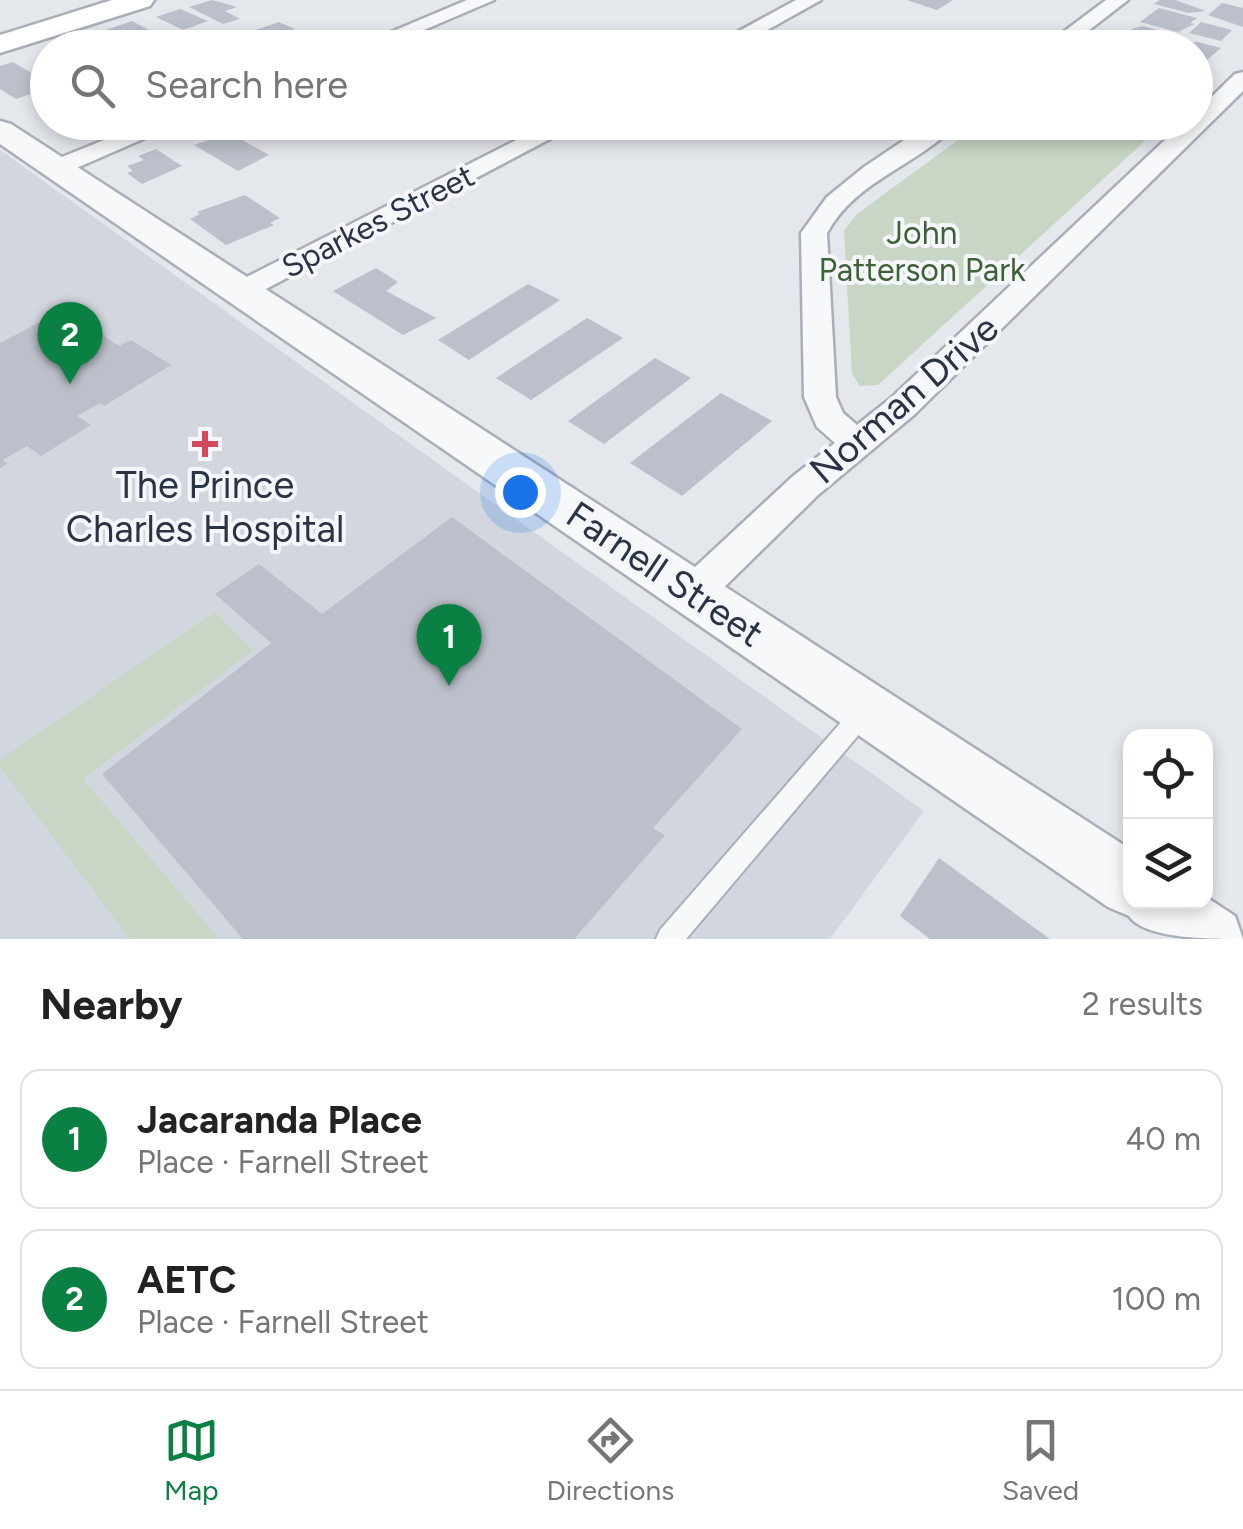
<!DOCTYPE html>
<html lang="en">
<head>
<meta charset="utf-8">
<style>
	body { margin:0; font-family:Figtree,sans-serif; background:#f2f2f2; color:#222 }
	.controls { position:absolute; right:30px; bottom:30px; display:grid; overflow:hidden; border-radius:20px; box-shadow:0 5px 15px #0003 }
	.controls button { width:90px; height:90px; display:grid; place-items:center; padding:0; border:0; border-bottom:2px solid #e0e0e0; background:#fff; color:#222; font:50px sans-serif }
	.you { position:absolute; left:520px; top:492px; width:35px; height:35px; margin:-25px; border:8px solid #fff; border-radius:50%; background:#1a73e8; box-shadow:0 0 0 15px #1a73e833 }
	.badge { display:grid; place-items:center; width:65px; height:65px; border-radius:50%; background:#0b8043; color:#fff; font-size:32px; font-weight:700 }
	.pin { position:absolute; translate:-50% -82px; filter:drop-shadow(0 2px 5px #0008) }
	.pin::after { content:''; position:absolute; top:52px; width:35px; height:30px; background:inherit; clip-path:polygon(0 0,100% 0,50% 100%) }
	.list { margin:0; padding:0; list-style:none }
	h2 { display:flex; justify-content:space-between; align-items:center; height:130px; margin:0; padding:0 40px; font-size:42px }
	h2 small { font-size:32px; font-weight:400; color:#767676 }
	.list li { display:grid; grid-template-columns:65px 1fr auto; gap:30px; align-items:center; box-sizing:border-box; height:140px; margin:0 20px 20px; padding:0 20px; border:2px solid #e0e0e0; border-radius:20px }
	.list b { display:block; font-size:38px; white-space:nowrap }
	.list p { margin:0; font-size:32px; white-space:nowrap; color:#767676 }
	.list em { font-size:32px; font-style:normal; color:#767676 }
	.icon { flex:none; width:55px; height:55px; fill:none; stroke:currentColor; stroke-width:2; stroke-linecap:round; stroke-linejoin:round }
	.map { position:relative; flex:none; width:1243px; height:939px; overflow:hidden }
	.search { position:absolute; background:#fff; box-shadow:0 5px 15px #0003; left:30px; right:30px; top:30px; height:110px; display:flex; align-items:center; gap:25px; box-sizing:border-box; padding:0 35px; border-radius:55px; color:#767676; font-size:38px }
	.sheet { height:450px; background:#fff }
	nav { display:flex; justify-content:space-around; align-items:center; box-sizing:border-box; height:140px; border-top:2px solid #e0e0e0; background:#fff; font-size:28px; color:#767676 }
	nav a { display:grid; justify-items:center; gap:5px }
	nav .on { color:#0b8043 }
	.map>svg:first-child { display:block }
	.built { fill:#d2d6de }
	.green { fill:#c9d6c5 }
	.building { fill:#bbc0ca }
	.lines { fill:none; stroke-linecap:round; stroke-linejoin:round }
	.service-casing { stroke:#a9aeb7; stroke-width:4 }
	.minor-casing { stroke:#a9aeb7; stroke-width:5 }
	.tertiary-casing { stroke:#a9aeb7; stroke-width:5 }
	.secondary-casing { stroke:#a9aeb7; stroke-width:5 }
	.service { fill:#f7f8fa; fill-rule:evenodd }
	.minor { fill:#f7f8fa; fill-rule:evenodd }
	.tertiary { fill:#f7f8fa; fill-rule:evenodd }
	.secondary { fill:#fff; fill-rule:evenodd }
	.poi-dot { fill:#d1495b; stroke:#f4f6f9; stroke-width:4 }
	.labels { text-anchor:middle; stroke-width:8; stroke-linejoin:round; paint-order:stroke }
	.far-street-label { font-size:32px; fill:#2b3445; stroke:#f4f6f9 }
	.far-park-label { font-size:32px; fill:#3f6138; stroke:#f4f6f9 }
	.street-label { font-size:38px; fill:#2b3445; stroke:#f4f6f9 }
	.poi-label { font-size:38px; fill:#2b3445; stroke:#f4f6f9 }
</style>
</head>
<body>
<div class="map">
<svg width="1243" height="939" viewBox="0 0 1243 939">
	<rect width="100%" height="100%" fill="#e4e7ec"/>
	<path class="built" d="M0 150 924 811 830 939H0Z"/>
	<g class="green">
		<path d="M981 123H1094L1147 139 878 385 860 386 852 374 844 231 857 214Z"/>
		<path d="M214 612 253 650 83 779 219 939H130L0 767V760Z"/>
	</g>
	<g class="building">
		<path d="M212 0 237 7 225 11 240 19 223 24 189 7Z"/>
		<path d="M907 0H953L937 10Z"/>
		<path d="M1160 0H1175L1206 11 1188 13 1154 4Z"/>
		<path d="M1222 3 1243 8V27L1208 15Z"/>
		<path d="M1159 8 1197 18 1190 23 1195 24 1178 32 1140 22Z"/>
		<path d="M180 9 208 21 183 30 156 17Z"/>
		<path d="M132 21 151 31 135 36 140 39 154 34 172 44 161 48H115L127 43 122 40 104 47 85 37Z"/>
		<path d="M279 22 295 29 261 39 272 44 263 48H252L232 38Z"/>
		<path d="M1201 22 1232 30 1221 41 1189 33Z"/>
		<path d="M1142 26 1177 35 1172 39 1178 41 1169 48H1140L1121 42 1132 29Z"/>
		<path d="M306 33 312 36 307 38 324 44 304 48 291 39Z"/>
		<path d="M1198 42 1221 48 1200 66 1196 65V48L1187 43Z"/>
		<path d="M13 62 48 83V88L16 99 0 89V66Z"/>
		<path d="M67 122H125V123L90 137Z"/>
		<path d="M230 133 269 155 238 171 194 145Z"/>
		<path d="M156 149 182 166 142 184 127 173 133 171 127 166 144 160 138 156Z"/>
		<path d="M245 195 280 218 270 223 274 225 226 245 190 219 200 214 197 212Z"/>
		<path d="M376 268 398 282 386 291 436 318 403 335 333 291Z"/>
		<path d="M528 284 560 300 469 360 438 340Z"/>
		<path d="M587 318 623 338 531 400 496 378Z"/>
		<path d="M46 319 66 332 83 323 119 346 131 340 171 365 104 406 100 403 77 416 91 425 41 456 27 446 3 460 7 464 0 468V343Z"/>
		<path d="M655 358 691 378 604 444 568 421Z"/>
		<path d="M721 393 772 421 682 496 630 463Z"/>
		<path d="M452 517 742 729 653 828 665 835 574 939H243L102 774 271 643 215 594 259 564 322 614Z"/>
		<path d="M939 858 1050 939H930L900 916Z"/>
	</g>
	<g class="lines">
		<defs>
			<path id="service" d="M864 703 872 705 875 712 872 719 686 939H656L660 930 856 705Z"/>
			<g id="minor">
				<path d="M467 0H494L382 48H353Z"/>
				<path d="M796 0H821L735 48H708Z"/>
				<path d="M1106 0H1128L1066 48H1042Z"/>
				<path d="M1243 72V91L915 414 818 495 707 604 693 609 679 604 673 593 679 582 792 477 835 443 817 427 804 397 801 233 827 197 864 167 931 122H958C921 165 857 178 827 233L836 397 843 413 857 425 891 398 1184 122H1196V112L1235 74Z"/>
				<path d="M149 122H182L65 173H47L44 168 47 163Z"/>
				<path d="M552 122H582L249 298H229L225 292 229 286Z"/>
			</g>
			<path id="tertiary" d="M0 121 11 124 1130 849V902H1206V897L1235 916 1243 939C1211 939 1144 939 1129 916L1108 907 0 144Z"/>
			<path id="secondary" d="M112 0H154L150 6 0 53V35Z"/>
		</defs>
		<use href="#service" class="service-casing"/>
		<use href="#minor" class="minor-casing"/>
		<use href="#tertiary" class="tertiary-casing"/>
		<use href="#secondary" class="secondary-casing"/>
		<use href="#service" class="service"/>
		<use href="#minor" class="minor"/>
		<use href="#tertiary" class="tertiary"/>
		<use href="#secondary" class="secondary"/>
	</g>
	<path class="poi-dot" d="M200 429h10v10h10v10h-10v10h-10v-10h-10v-10h10z"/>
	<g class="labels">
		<g class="far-street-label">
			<text transform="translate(378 221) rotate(-27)" y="11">Sparkes Street</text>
		</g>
		<g class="far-park-label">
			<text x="922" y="244">John<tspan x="922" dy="37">Patterson Park</tspan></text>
		</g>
		<g class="street-label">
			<text transform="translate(904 399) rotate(-41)" y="13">Norman Drive</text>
			<text transform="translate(665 574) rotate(34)" y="13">Farnell Street</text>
		</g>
		<g class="poi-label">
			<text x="205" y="498">The Prince<tspan x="205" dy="44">Charles Hospital</tspan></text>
		</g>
	</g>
</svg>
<div class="controls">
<button><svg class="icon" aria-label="locate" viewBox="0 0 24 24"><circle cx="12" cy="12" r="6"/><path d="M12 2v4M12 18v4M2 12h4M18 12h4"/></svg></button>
<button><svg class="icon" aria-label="layers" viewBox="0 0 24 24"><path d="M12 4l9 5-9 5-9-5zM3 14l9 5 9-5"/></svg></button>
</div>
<div class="you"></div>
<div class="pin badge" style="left:449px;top:686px">1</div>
<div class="pin badge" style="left:70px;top:384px">2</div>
<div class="search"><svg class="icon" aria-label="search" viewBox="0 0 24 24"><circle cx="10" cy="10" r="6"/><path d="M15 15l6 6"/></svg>Search here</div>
</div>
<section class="sheet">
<h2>Nearby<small>2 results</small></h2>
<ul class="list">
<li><span class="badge">1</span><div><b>Jacaranda Place</b><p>Place · Farnell Street</p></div><em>40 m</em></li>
<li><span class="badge">2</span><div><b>AETC</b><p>Place · Farnell Street</p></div><em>100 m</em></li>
</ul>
</section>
<nav>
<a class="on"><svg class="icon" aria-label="map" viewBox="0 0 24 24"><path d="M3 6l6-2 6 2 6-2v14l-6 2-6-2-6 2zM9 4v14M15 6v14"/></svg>Map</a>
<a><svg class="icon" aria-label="directions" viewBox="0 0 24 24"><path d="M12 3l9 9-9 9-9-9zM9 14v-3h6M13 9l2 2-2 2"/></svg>Directions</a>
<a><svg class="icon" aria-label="saved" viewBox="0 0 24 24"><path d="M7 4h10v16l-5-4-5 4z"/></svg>Saved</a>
</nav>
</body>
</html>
